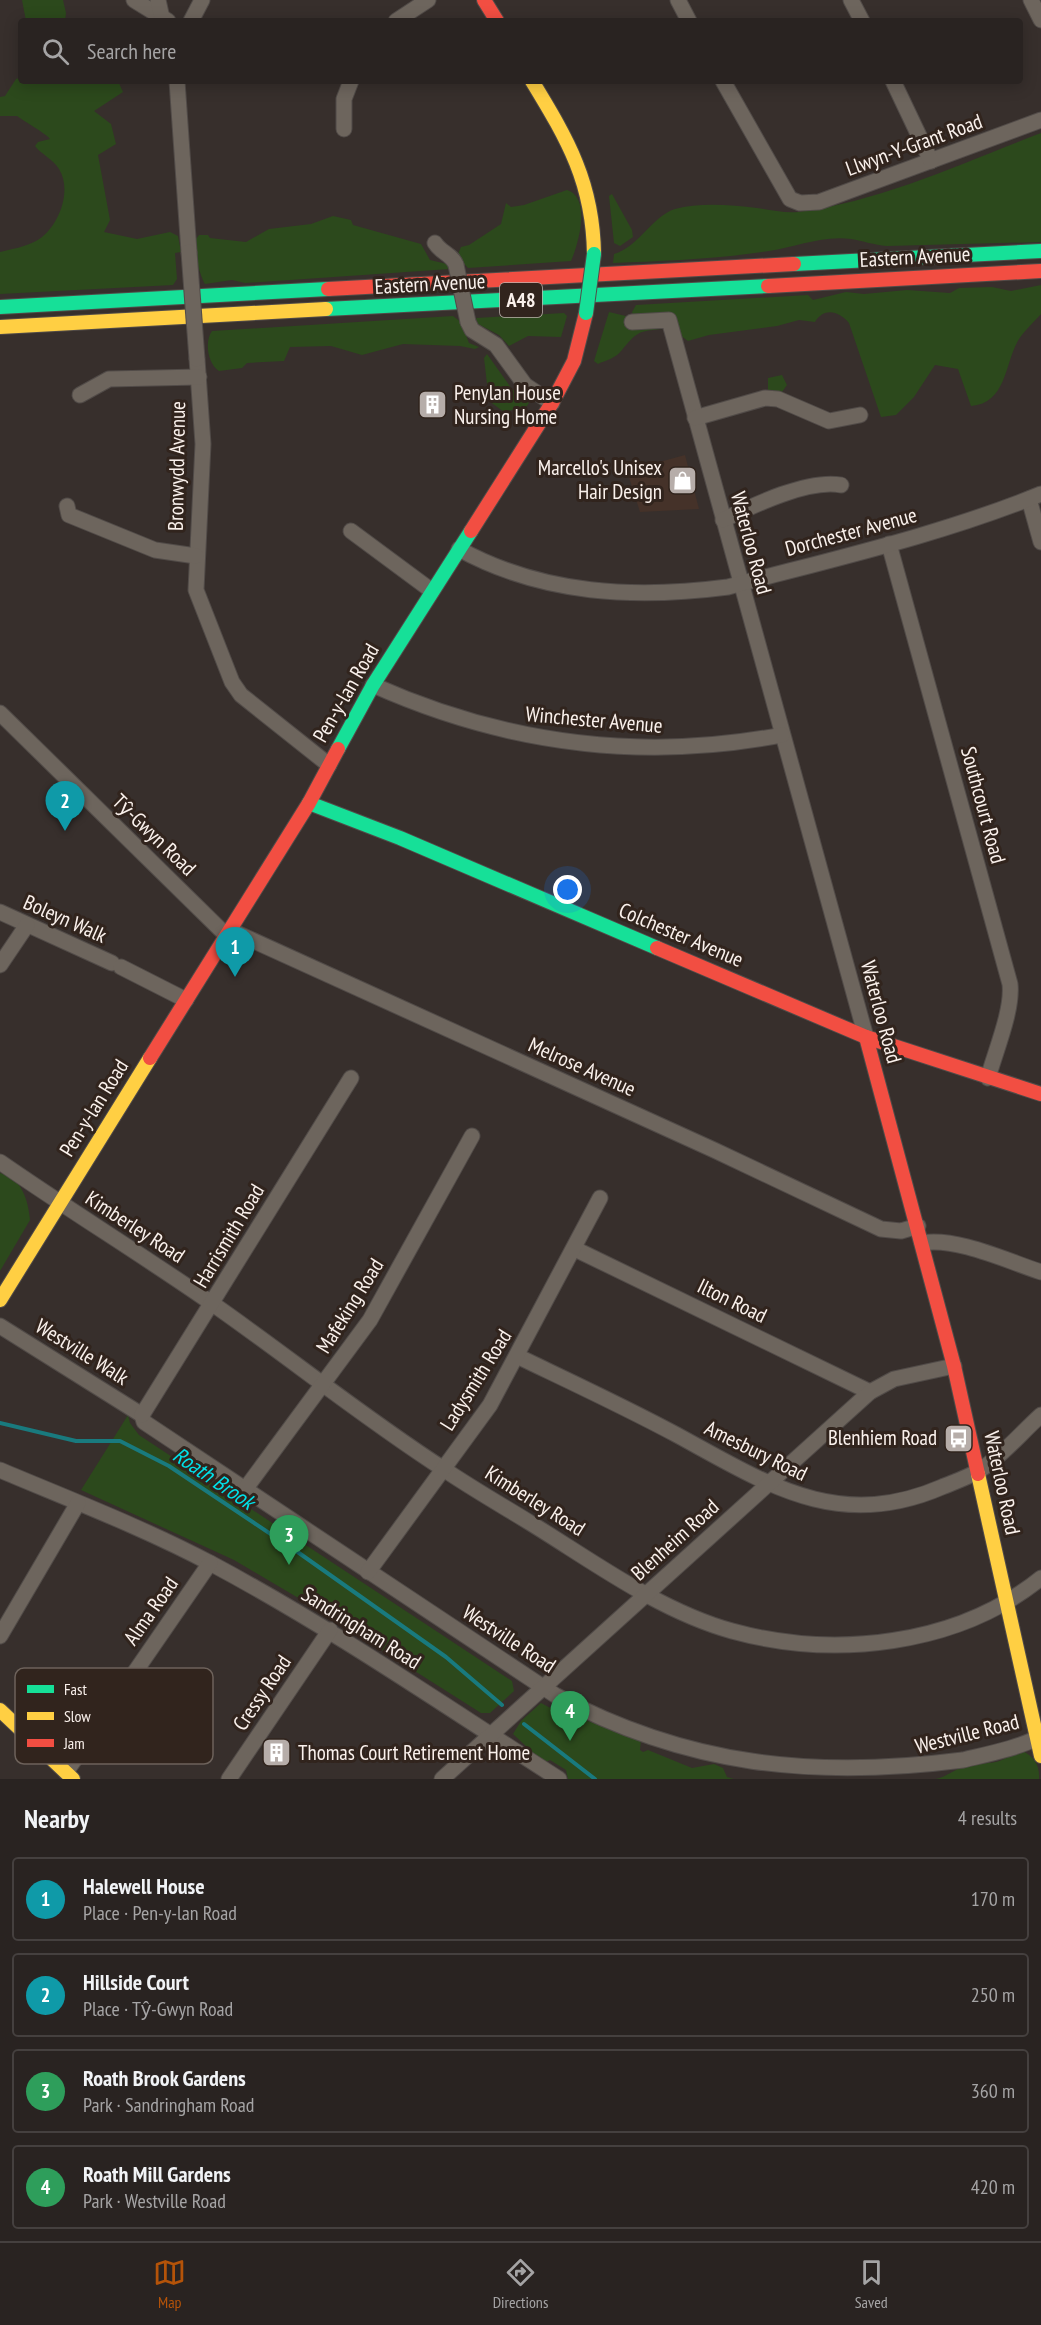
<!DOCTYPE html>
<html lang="en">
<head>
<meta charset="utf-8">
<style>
	body { margin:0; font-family:"PT Sans Narrow",sans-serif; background:#312b2a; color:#f1f3f6 }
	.you { position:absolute; left:568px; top:890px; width:21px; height:21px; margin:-15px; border:4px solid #fff; border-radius:50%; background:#1a73e8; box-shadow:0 0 0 9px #1a73e833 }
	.badge { display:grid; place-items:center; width:39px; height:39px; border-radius:50%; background:#b45309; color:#fff; font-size:20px; font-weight:700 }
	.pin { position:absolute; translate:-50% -50px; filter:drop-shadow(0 2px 3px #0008) }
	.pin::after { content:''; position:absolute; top:32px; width:21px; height:18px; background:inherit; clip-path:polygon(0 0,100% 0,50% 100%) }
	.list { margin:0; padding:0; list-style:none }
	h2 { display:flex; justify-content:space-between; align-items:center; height:78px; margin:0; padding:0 24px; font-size:26px }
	h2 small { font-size:20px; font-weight:400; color:#a5a4a5 }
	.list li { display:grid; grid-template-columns:39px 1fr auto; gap:18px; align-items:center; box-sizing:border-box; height:84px; margin:0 12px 12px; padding:0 12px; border:2px solid #45403f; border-radius:6px }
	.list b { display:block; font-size:22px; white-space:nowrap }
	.list p { margin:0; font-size:20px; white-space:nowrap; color:#a5a4a5 }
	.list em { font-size:20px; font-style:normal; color:#a5a4a5 }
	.icon { flex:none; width:33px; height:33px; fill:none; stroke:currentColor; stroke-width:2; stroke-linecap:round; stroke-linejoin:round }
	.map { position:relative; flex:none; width:1041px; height:1779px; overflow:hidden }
	.search { position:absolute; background:#292321; box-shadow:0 3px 15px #0003; left:18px; right:18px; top:18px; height:66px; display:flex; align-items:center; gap:15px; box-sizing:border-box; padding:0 21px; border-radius:6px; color:#a5a4a5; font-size:22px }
	.sheet { height:462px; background:#292321 }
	nav { display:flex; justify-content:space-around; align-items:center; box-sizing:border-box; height:84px; border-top:2px solid #45403f; background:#292321; font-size:16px; color:#a5a4a5 }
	nav a { display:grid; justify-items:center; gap:3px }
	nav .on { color:#b45309 }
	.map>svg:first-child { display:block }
	.built { fill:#453229 }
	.green { fill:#2c491c }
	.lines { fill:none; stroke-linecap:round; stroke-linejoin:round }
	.stream { stroke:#197a7e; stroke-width:4 }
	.street-casing { stroke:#514b48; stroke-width:17 }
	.fast-casing { stroke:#514b48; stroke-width:16 }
	.slow-casing { stroke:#514b48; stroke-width:16 }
	.jam-casing { stroke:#514b48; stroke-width:16 }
	.street { stroke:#6d655d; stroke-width:15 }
	.fast { stroke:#16e098; stroke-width:14 }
	.slow { stroke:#ffcf43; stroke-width:14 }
	.jam { stroke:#f24e42; stroke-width:14 }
	.street-bridge-casing { stroke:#514b48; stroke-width:17; stroke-linecap:butt }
	.fast-bridge-casing { stroke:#514b48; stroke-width:16; stroke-linecap:butt }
	.street-bridge { stroke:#6d655d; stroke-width:15 }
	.fast-bridge { stroke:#16e098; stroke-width:14 }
	.labels { text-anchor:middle; stroke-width:6; stroke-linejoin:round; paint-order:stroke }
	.shield { fill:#31241d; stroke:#beb4ae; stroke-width:1.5 }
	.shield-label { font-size:20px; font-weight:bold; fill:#faf1ec }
	.street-label { font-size:21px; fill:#faf1ec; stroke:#31241d }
	.poi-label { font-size:21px; fill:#faf1ec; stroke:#31241d; text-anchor:start }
	.water-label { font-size:22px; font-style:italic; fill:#00e1ea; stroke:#31241d }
	.key { fill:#31241d; stroke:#6d625b; stroke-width:1.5 }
	.key-label { font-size:16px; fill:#faf1ec }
</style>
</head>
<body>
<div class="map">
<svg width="1041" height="1779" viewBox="0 0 1041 1779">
	<rect width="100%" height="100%" fill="#372f2c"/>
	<path class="built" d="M685 455 699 509 640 512 627 471Z"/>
	<g class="green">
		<path d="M22 0H63L66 13 65 21H26Z"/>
		<path d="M21 77V81H118L123 92 94 111 111 124 116 144 98 155 110 220 104 232 137 239 170 232 178 236 181 252 175 253 177 279 173 285 0 294V252C12 249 25 247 36 241 58 229 73 191 59 169 53 159 42 155 35 146L38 142 50 139C48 135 24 121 17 116H0V97L5 96 16 79Z"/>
		<path d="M1041 133V242L887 246C874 245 863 241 851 239 823 235 796 247 769 251 718 259 665 261 613 263L614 254C639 247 652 216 675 209 700 202 732 205 757 208 771 210 783 213 798 212 882 201 962 163 1041 133Z"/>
		<path d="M567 190C592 198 578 245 571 261L468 268 457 256 461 247 469 245 501 224 506 203 511 207 524 205Z"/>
		<path d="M612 194 632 230 633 237 620 246 614 243 609 196Z"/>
		<path d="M333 216 351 220 353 225 421 244 430 260 447 264 450 269 245 283 232 280 205 284C201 279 194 251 192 244L199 235H208L210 238 246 242 269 229 311 224Z"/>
		<path d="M1041 285V314C1034 322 1025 330 1019 339 1004 364 1007 403 971 406L958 369 935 365 914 397 896 415 881 417 849 323C839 311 824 307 815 322L799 320 777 326 709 335 688 341 665 324 663 329C638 331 637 332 622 350 615 359 606 360 598 364L594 361 609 312 634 318 632 312 636 305 808 295 813 300 846 292 864 294 907 290 950 293 959 288 992 287 1011 291Z"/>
		<path d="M564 313 567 316 561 337 528 336 509 346 499 335 478 324 476 318Z"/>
		<path d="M453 316 461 322 469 343 479 347 475 349 460 346 403 344 362 355 331 346 290 347 284 361 247 363 242 368 219 371C208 364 204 342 212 331Z"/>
		<path d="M487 354 512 389 529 403 526 407 504 412 489 401 484 358Z"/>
		<path d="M782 375 787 385 782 392 785 394 768 391V378Z"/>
		<path d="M0 1173C22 1178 28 1200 30 1220L0 1271Z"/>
		<path d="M128 1415 130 1423 139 1435 512 1681 514 1691 490 1713H481L317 1609 234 1560 81 1490Z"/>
		<path d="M541 1703 560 1713 569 1709 585 1720 641 1740 640 1750 643 1752 648 1750 692 1768 714 1764 723 1768 727 1777 734 1779H568L566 1770 550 1760 544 1763 513 1734 521 1721Z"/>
		<path d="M1023 1751C1034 1757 1040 1765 1039 1779H936C948 1776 955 1769 965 1766 977 1762 991 1765 1002 1760 1011 1756 1012 1752 1023 1751Z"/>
	</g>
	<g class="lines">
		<g class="stream">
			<path d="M0 1423 76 1441H120L169 1466 299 1553 446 1657 502 1705"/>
			<path d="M524 1724 595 1779"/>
		</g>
		<defs>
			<g id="street">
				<path d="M134 0 168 21"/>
				<path d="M158 0 162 18"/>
				<path d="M678 0 689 21"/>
				<path d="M851 0 862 21"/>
				<path d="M1031 0 1041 20"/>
				<path d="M191 21 202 0"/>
				<path d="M396 21 428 0"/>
				<path d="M177 81 189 252"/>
				<path d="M723 81 790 199 800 203 819 202 1041 120"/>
				<path d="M893 81 931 161"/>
				<path d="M344 129V99L351 81"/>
				<path d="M435 243C441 253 452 254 456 265"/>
				<path d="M468 322 472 330 496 345 525 385 552 403"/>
				<path d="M632 322 669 320 866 1037"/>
				<path d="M197 359 203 444 196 590 232 682 241 695 329 765"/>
				<path d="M80 395 109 379 199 377"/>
				<path d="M695 418 765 398 778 399 829 421 860 415"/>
				<path d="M1029 499 1041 542"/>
				<path d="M67 506 69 515 155 550 196 556"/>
				<path d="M723 520C754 505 808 479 841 485"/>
				<path d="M351 531 432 591"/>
				<path d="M889 544 1010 984C1013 1010 995 1052 988 1078"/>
				<path d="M459 549C543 595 636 599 728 587 833 559 940 535 1041 494"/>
				<path d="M373 685C505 744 640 762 782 735"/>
				<path d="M0 713 227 936"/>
				<path d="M0 912 112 963"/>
				<path d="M230 930 714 1150 881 1229 901 1231 918 1226"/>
				<path d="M0 965 27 925"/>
				<path d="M121 967 186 1000"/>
				<path d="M0 1162C69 1210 141 1254 210 1302 289 1357 364 1418 445 1470 473 1489 503 1506 532 1524 595 1563 660 1611 732 1631 834 1659 957 1646 1041 1578"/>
				<path d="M922 1243C957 1237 1007 1261 1041 1272"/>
				<path d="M575 1249 870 1392"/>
				<path d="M0 1326 142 1415"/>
				<path d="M517 1356C571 1382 625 1407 677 1435 767 1484 838 1532 942 1487 954 1482 969 1477 980 1470 1002 1456 1021 1433 1041 1415"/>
				<path d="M142 1415 144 1422 555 1695C687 1766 814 1779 963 1760 988 1754 1019 1748 1041 1736"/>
				<path d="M142 1415 351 1078"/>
				<path d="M0 1470C71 1500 144 1528 212 1564 332 1628 445 1706 559 1779"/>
				<path d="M246 1488 370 1320 472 1136"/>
				<path d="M368 1572 490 1405 600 1198"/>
				<path d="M0 1636 78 1503"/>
				<path d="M66 1772 210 1563"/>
				<path d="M229 1779 330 1630"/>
				<path d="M442 1779 870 1392 894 1379 954 1366"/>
			</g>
			<g id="fast">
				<path d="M794 264 1041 251"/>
				<path d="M0 307 328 289"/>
				<path d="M326 309 768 286"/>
				<path d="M338 749 373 685 471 531"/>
				<path d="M309 803 400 838 657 948"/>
			</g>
			<g id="slow">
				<path d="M532 81C568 140 593 183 594 254"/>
				<path d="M0 327 326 309"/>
				<path d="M0 1300 150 1058"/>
				<path d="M978 1474 1041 1756"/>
				<path d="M0 1710 73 1779"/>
			</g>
			<g id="jam">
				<path d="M484 0 497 21"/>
				<path d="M768 286 1041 271"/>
				<path d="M328 289 794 264"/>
				<path d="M471 531 552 403 574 361 586 313"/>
				<path d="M657 948 866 1037 1041 1094"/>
				<path d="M866 1037 954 1366 978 1474"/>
				<path d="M150 1058 309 803 338 749"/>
			</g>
		</defs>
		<use href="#street" class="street-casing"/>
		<use href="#fast" class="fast-casing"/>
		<use href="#slow" class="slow-casing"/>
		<use href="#jam" class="jam-casing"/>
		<use href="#street" class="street"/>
		<use href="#fast" class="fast"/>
		<use href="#slow" class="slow"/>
		<use href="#jam" class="jam"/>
		<defs>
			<g id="street-bridge">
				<path d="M189 252 197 359"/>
				<path d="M456 265 468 322"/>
			</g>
			<path id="fast-bridge" d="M586 313 594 254"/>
		</defs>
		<use href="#street-bridge" class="street-bridge-casing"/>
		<use href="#fast-bridge" class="fast-bridge-casing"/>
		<use href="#street-bridge" class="street-bridge"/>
		<use href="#fast-bridge" class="fast-bridge"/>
	</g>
	<defs>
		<symbol id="building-square" viewBox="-11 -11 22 22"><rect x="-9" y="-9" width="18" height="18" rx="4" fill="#b6ada9" stroke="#31241d"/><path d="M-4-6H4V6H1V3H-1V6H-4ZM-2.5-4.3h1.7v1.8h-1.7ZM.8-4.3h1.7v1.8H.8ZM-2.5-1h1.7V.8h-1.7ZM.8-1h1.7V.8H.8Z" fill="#fff"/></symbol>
		<symbol id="shop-square" viewBox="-11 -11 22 22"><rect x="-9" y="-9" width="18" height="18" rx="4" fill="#b6ada9" stroke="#31241d"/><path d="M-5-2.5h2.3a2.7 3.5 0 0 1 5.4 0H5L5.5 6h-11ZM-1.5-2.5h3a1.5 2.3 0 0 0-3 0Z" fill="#fff"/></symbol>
		<symbol id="bus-square" viewBox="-11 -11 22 22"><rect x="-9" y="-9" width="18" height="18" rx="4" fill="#b6ada9" stroke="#31241d"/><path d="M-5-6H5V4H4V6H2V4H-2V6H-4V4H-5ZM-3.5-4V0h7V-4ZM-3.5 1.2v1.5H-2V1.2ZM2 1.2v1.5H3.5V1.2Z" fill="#fff"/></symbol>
	</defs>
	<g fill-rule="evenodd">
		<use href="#building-square" x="416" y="388" width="33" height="33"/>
		<use href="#shop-square" x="666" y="464" width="33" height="33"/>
		<use href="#bus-square" x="942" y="1422" width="33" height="33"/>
		<use href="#building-square" x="260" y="1736" width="33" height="33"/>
	</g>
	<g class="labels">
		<rect class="shield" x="500" y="283" width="42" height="34" rx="4.5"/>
		<g class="shield-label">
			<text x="521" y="307">A48</text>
		</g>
		<g class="street-label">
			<text transform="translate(914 145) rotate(-20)" y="7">Llwyn-Y-Grant Road</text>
			<text transform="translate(915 257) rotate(-3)" y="7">Eastern Avenue</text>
			<text transform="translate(430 284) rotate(-3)" y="7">Eastern Avenue</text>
			<text transform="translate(177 466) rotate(-89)" y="7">Bronwydd Avenue</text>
			<text transform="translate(851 532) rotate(-15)" y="7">Dorchester Avenue</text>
			<text transform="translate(751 543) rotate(75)" y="7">Waterloo Road</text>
			<text transform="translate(346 693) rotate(-60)" y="7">Pen-y-lan Road</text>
			<text transform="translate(594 720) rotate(5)" y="7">Winchester Avenue</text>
			<text transform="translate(983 805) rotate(75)" y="7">Southcourt Road</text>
			<text transform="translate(154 835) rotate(44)" y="7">Tŷ-Gwyn Road</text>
			<text transform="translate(65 919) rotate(24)" y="7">Boleyn Walk</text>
			<text transform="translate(681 935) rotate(23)" y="7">Colchester Avenue</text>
			<text transform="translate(881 1012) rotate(75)" y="7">Waterloo Road</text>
			<text transform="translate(582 1067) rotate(24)" y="7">Melrose Avenue</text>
			<text transform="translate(94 1108) rotate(-58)" y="7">Pen-y-lan Road</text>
			<text transform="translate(135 1227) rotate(33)" y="7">Kimberley Road</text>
			<text transform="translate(229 1236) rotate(-59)" y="7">Harrismith Road</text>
			<text transform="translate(732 1301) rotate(26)" y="7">Ilton Road</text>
			<text transform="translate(350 1306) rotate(-58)" y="7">Mafeking Road</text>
			<text transform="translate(82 1352) rotate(32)" y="7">Westville Walk</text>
			<text transform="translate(476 1380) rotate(-58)" y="7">Ladysmith Road</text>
			<text transform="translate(756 1451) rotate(26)" y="7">Amesbury Road</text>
			<text transform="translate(1002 1483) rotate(78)" y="7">Waterloo Road</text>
			<text transform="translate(535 1501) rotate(32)" y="7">Kimberley Road</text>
			<text transform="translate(675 1540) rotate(-42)" y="7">Blenheim Road</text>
			<text transform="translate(151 1611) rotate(-55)" y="7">Alma Road</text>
			<text transform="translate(361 1628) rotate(32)" y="7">Sandringham Road</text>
			<text transform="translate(509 1639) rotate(33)" y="7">Westville Road</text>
			<text transform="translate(262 1693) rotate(-56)" y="7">Cressy Road</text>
			<text transform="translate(967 1734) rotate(-14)" y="7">Westville Road</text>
		</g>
		<g class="poi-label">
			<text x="454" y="400">Penylan House<tspan x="454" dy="24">Nursing Home</tspan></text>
			<text x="662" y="475" text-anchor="end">Marcello's Unisex<tspan x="662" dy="24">Hair Design</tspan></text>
			<text x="937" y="1445" text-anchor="end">Blenhiem Road</text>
			<text x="298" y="1760">Thomas Court Retirement Home</text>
		</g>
		<g class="water-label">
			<text transform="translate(214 1478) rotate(34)" y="8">Roath Brook</text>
		</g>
	</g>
	<rect x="15" y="1668" width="198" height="96" rx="9" class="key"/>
	<rect x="27" y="1685" width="27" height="8" fill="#16e098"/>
	<rect x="27" y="1712" width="27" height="8" fill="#ffcf43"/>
	<rect x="27" y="1739" width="27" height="8" fill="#f24e42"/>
	<g class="key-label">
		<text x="64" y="1695">Fast</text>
		<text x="64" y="1722">Slow</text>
		<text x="64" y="1749">Jam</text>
	</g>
</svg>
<div class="you"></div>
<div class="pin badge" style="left:235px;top:977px;background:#0f9aa8">1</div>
<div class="pin badge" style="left:65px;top:831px;background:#0f9aa8">2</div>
<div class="pin badge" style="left:289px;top:1565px;background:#2e9e5b">3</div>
<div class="pin badge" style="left:570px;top:1741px;background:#2e9e5b">4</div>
<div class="search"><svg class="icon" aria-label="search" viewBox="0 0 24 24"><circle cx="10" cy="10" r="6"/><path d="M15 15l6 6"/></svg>Search here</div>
</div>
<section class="sheet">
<h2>Nearby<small>4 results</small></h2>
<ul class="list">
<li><span class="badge" style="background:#0f9aa8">1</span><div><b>Halewell House</b><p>Place · Pen-y-lan Road</p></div><em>170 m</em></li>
<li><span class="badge" style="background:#0f9aa8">2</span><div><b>Hillside Court</b><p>Place · Tŷ-Gwyn Road</p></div><em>250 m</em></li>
<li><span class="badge" style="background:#2e9e5b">3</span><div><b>Roath Brook Gardens</b><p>Park · Sandringham Road</p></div><em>360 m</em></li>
<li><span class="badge" style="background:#2e9e5b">4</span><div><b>Roath Mill Gardens</b><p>Park · Westville Road</p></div><em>420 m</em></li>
</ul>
</section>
<nav>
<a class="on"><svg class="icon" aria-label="map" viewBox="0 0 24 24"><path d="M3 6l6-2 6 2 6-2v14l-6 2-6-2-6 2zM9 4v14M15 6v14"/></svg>Map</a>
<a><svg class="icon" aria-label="directions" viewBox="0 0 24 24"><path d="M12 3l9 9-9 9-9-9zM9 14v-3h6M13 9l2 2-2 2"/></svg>Directions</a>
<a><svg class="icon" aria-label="saved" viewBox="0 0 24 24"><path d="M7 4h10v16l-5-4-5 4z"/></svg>Saved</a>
</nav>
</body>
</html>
